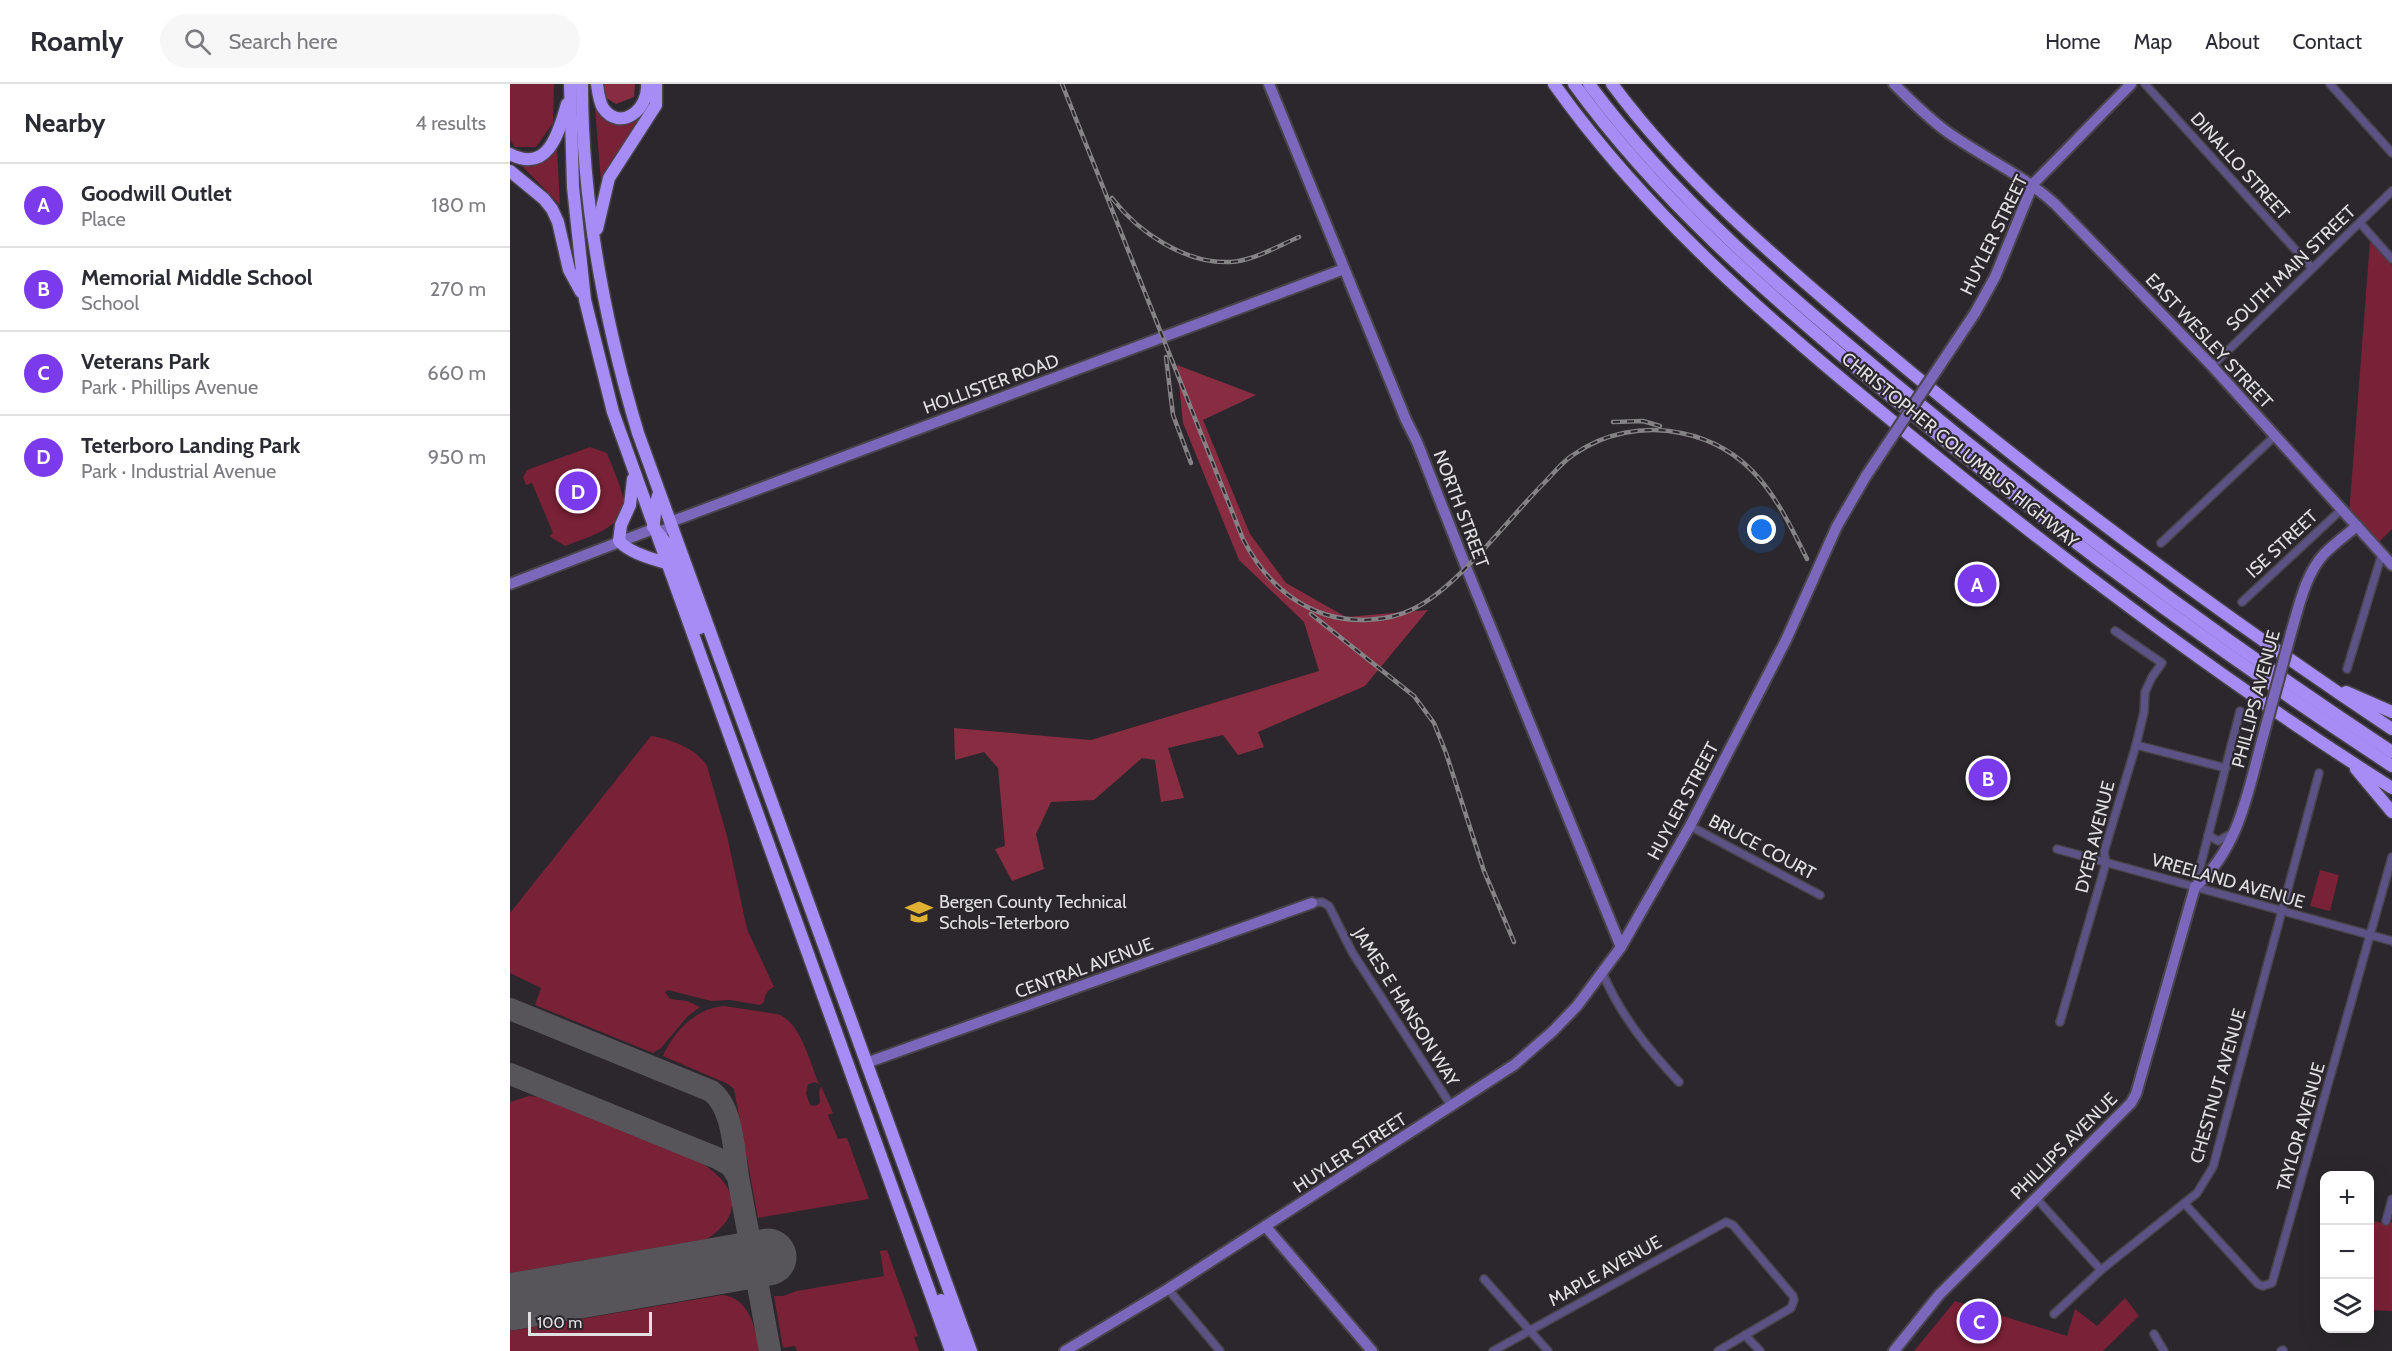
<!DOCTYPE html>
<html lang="en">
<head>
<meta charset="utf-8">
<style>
	body { margin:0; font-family:Cabin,sans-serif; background:#f7f7f7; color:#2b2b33 }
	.controls { position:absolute; right:18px; bottom:18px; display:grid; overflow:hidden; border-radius:12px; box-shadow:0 6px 24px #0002 }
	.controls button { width:54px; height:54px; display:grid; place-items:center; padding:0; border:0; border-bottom:2px solid #e1e1e2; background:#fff; color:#2b2b33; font:30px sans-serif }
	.scale { position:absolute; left:18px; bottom:15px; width:124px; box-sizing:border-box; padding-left:6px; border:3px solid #e1dfe2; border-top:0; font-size:16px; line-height:21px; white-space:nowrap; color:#e1dfe2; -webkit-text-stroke:4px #2b272c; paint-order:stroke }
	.you { position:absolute; left:1252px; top:446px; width:21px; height:21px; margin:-15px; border:4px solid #fff; border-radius:50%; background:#1a73e8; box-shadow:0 0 0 9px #1a73e833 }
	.badge { display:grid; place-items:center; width:39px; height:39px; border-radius:50%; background:#7c3aed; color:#fff; font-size:20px; font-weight:700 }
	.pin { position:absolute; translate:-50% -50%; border:3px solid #fff; box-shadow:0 2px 6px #0006 }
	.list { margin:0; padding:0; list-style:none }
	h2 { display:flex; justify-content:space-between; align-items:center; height:78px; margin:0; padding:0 24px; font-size:26px }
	h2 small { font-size:20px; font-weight:400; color:#7c7c81 }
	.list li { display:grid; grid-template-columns:39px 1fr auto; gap:18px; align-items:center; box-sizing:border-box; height:84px; padding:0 24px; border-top:2px solid #e1e1e2 }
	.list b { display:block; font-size:22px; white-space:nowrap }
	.list p { margin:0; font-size:20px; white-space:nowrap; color:#7c7c81 }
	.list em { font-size:20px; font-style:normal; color:#7c7c81 }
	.icon { flex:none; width:33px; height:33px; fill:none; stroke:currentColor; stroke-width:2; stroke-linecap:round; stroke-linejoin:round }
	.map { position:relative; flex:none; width:1882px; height:1267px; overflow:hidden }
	header { display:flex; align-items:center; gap:36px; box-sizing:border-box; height:84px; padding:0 30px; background:#fff; border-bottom:2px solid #e1e1e2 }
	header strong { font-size:28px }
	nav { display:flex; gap:33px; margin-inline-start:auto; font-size:21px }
	.search { width:420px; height:54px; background:#f7f7f7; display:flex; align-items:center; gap:15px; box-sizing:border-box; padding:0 21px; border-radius:33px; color:#7c7c81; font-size:22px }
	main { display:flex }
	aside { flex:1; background:#fff }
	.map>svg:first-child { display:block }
	.green { fill:#792136 }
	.forest { fill:#882c41 }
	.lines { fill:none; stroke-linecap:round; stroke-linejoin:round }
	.taxiway { stroke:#58555a; stroke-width:22 }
	.runway { stroke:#58555a; stroke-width:57 }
	.street-casing { stroke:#484449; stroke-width:10 }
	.secondary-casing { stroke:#484449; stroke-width:14 }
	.highway-casing { stroke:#484449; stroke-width:15 }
	.street { stroke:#5d5286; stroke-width:7 }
	.secondary { stroke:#7b67bb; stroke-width:10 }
	.highway { stroke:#a58df5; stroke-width:12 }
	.rail-casing { stroke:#868387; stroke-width:4.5 }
	.rail { stroke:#2b272c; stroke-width:2; stroke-dasharray:7; stroke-linecap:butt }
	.secondary-bridge-casing { stroke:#484449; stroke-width:14; stroke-linecap:butt }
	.secondary-bridge { stroke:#7b67bb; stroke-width:10 }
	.labels { text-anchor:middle; stroke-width:4.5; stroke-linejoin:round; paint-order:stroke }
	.street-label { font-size:18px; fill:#e1dfe2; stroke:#2b272c }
	.poi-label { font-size:18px; fill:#e1dfe2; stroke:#2b272c; text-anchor:start }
</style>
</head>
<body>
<header>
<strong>Roamly</strong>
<div class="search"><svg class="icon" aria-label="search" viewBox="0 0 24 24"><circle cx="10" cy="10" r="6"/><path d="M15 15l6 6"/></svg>Search here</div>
<nav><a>Home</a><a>Map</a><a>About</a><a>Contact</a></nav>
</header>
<main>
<aside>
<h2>Nearby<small>4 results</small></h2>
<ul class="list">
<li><span class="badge">A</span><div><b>Goodwill Outlet</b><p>Place</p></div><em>180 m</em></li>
<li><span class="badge">B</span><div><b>Memorial Middle School</b><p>School</p></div><em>270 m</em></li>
<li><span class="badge">C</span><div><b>Veterans Park</b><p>Park · Phillips Avenue</p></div><em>660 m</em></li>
<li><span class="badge">D</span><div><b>Teterboro Landing Park</b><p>Park · Industrial Avenue</p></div><em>950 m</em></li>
</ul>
</aside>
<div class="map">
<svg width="1882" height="1267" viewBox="0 0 1882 1267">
	<rect width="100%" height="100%" fill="#2b272c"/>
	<g class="green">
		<path d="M0 0H44L43 39 26 63H5L0 56Z"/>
		<path d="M84 12 88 23 125 35 137 29 102 77 91 98Z"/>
		<path d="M47 64 50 121 9 79 33 77Z"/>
		<path d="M1860 157 1882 181V445L1866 461 1839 431Z"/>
		<path d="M80 363 97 369C102 383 110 399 113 414 118 444 75 454 55 462L39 452 43 449 22 399 16 401 13 393 17 386Z"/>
		<path d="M141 652C161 655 187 665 197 682L217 752 237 845 264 903C257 906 255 910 254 918L250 921 220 916 201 917 158 906 155 908 160 915 177 917 190 923 177 933 151 964 143 969 25 921 31 904 0 889V829Z"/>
		<path d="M1810 786 1829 791 1820 827 1800 822Z"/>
		<path d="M214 922 267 930C290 936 300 979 309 1000L305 998 298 1000 296 1009 300 1021 305 1022 310 1019 309 1008 311 1002 323 1029 318 1031 328 1055 337 1054 359 1115 248 1134 224 1005 218 1000 153 972C163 948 186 924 214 922Z"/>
		<path d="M19 1012 29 1013 193 1080C228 1103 234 1130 197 1155L0 1189V1018Z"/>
		<path d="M1860 1136 1875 1140 1876 1137 1882 1138V1227L1860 1226Z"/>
		<path d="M377 1166 408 1252 404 1253 409 1267H287L285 1262 273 1264 264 1212H273L287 1207 374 1192 370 1167Z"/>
		<path d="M212 1211C240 1214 245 1244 250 1267H0V1247Z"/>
		<path d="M1615 1214 1629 1232 1593 1267H1404L1445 1217 1557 1252 1565 1225 1587 1242Z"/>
	</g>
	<g class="forest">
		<path d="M93 0H125L124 13 106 20 95 13Z"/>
		<path d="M667 281 746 311 693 336 740 450 776 499 836 533 918 526 855 602 748 648 754 663 728 671 713 651 658 664 674 714 651 718 645 676 632 674 584 716 541 718 526 750 534 785 502 797 485 765 495 762 488 684 474 668 445 676 444 644 581 656 809 587 794 538 729 476 673 339Z"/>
	</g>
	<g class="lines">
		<g class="taxiway">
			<path d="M0 925 201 1007C223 1023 224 1067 228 1093"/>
			<path d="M0 990 207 1074 221 1082 228 1093 260 1267"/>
		</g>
		<path class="runway" d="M0 1218 258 1173"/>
		<defs>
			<g id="street">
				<path d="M1635 0 1802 184"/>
				<path d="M1820 0 1882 69"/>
				<path d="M1850 139 1882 175"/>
				<path d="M1702 282 1882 107"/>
				<path d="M1651 459 1765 352"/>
				<path d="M1732 518 1832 425"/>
				<path d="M1837 585 1872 470"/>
				<path d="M1626 661 1716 684"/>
				<path d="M1180 742 1310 811"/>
				<path d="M1698 751 1708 757 1721 750"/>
				<path d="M1547 765 1882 857"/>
				<path d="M1686 799 1730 627"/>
				<path d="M802 819 812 818 819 822 842 868 942 1023"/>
				<path d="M1093 890C1111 932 1138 965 1169 998"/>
				<path d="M1550 938 1596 779 1594 768 1626 661 1634 628 1635 608 1642 593 1652 579 1605 547"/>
				<path d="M1526 1114 1591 1186"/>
				<path d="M1674 1119 1748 1200 1753 1202 1762 1199 1882 773"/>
				<path d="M1876 1137 1882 1115"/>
				<path d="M974 1195 1038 1267"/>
				<path d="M658 1205 710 1267"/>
				<path d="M1544 1230 1591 1186 1687 1109 1703 1083 1809 689"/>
				<path d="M1644 1250 1654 1267"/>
				<path d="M1235 1251 1250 1267"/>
				<path d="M983 1267 1216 1138 1223 1141 1283 1212 1284 1216 1281 1224 1208 1267"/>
				<path d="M1771 1267 1773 1266"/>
			</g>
			<g id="secondary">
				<path d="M759 0 896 336 907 358 956 483 1111 863"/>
				<path d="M1384 0C1401 17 1417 33 1436 47 1472 73 1512 90 1545 120L1702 282 1882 481"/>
				<path d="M1465 229 1485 193 1523 100 1621 0"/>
				<path d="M0 500 143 445 151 447 159 444 160 438 171 434 834 185"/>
				<path d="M1781 549C1789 522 1795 491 1814 470 1824 460 1836 451 1847 442"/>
				<path d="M356 979 802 819"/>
				<path d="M756 1143 862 1267"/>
				<path d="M555 1267 658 1205 1004 981 1043 947 1067 922 1111 863 1180 742 1276 556 1327 442 1356 392"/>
				<path d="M1384 1267 1429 1211 1621 1019 1626 1010 1685 803C1731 762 1738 705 1754 649"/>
			</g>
			<g id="highway">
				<path d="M60 0 63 103 75 216 103 328 441 1267"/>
				<path d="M72 0C72 118 94 236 128 349L461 1267"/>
				<path d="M87 0C88 8 89 17 93 24 110 48 139 26 137 0"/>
				<path d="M1044 0C1145 142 1279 253 1413 362 1563 484 1719 601 1882 704"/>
				<path d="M1064 0C1149 117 1258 210 1368 302 1532 438 1704 565 1882 682"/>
				<path d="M1079 0C1164 115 1273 207 1383 298 1542 430 1709 554 1882 668"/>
				<path d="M1102 0C1176 100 1273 180 1367 260 1531 398 1704 526 1882 645"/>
				<path d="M0 70C39 90 49 47 57 20"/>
				<path d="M0 87 34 115 42 125 48 138 59 186 71 208"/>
				<path d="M87 145 99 94 146 21V0"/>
				<path d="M123 395 120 421 111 441 109 457C120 469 140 474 156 479"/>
				<path d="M143 443C146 431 144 421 149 409"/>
				<path d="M148 449 160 464 190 544"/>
				<path d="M1836 608 1882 628"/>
				<path d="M1846 685 1882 728"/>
				<path d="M431 1216 451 1267"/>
			</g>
		</defs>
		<use href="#street" class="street-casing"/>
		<use href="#secondary" class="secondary-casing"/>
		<use href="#highway" class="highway-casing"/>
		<use href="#street" class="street"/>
		<use href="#secondary" class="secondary"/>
		<use href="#highway" class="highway"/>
		<defs>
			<g id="rail">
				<path d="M552 0 733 455C751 490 776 517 814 530 841 539 877 538 903 525 946 505 999 434 1034 399 1043 390 1052 378 1063 371 1094 349 1134 341 1171 349 1242 363 1268 416 1297 475"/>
				<path d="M602 114C628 148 675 180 720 178 743 177 768 162 789 153"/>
				<path d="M656 273 663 331 681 379"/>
				<path d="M1103 338 1133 337 1150 342"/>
				<path d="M801 530 904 612 924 639 936 669 974 787 1004 858"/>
			</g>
		</defs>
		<use href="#rail" class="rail-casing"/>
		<use href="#rail" class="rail"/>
		<defs>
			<g id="secondary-bridge">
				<path d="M1356 392 1465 229"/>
				<path d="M1754 649 1781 549"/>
			</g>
		</defs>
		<use href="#secondary-bridge" class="secondary-bridge-casing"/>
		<use href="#secondary-bridge" class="secondary-bridge"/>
	</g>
	<defs>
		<symbol id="school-bare" viewBox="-9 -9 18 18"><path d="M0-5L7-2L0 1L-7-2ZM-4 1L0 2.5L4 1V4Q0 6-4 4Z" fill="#deb133" stroke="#2b272c" stroke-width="2.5" paint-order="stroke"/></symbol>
	</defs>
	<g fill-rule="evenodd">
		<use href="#school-bare" x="390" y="809" width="38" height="38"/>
	</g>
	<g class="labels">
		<g class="street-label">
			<text transform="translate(1730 82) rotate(48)" y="6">DINALLO STREET</text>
			<text transform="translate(1484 151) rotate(-64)" y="6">HUYLER STREET</text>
			<text transform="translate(1781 184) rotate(-44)" y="6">SOUTH MAIN STREET</text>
			<text transform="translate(1699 257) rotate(47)" y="6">EAST WESLEY STREET</text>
			<text transform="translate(481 300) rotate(-20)" y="6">HOLLISTER ROAD</text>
			<text transform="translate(1450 366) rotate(39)" y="6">CHRISTOPHER COLUMBUS HIGHWAY</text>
			<text transform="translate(951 425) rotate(69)" y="6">NORTH STREET</text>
			<text transform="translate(1772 460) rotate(-43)" y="6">ISE STREET</text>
			<text transform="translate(1746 615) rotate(-75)" y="6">PHILLIPS AVENUE</text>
			<text transform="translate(1173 717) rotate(-62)" y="6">HUYLER STREET</text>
			<text transform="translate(1585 753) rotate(-76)" y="6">DYER AVENUE</text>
			<text transform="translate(1252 763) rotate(28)" y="6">BRUCE COURT</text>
			<text transform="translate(1718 797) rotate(16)" y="6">VREELAND AVENUE</text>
			<text transform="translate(574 884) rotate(-20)" y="6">CENTRAL AVENUE</text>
			<text transform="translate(896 923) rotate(58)" y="6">JAMES E HANSON WAY</text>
			<text transform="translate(1708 1002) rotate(-74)" y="6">CHESTNUT AVENUE</text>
			<text transform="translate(1791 1043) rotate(-74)" y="6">TAYLOR AVENUE</text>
			<text transform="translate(1554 1062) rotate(-45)" y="6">PHILLIPS AVENUE</text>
			<text transform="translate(840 1069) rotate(-33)" y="6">HUYLER STREET</text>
			<text transform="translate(1095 1187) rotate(-29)" y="6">MAPLE AVENUE</text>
		</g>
		<g class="poi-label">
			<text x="429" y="824">Bergen County Technical<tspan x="429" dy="21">Schols-Teterboro</tspan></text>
		</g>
	</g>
</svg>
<div class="controls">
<button>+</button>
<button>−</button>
<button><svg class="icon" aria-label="layers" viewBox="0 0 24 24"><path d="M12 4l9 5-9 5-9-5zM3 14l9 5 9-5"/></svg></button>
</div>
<div class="scale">100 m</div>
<div class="you"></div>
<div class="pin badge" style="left:1467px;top:500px">A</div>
<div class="pin badge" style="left:1478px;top:694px">B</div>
<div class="pin badge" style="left:1469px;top:1237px">C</div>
<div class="pin badge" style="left:68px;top:407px">D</div>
</div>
</main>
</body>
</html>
